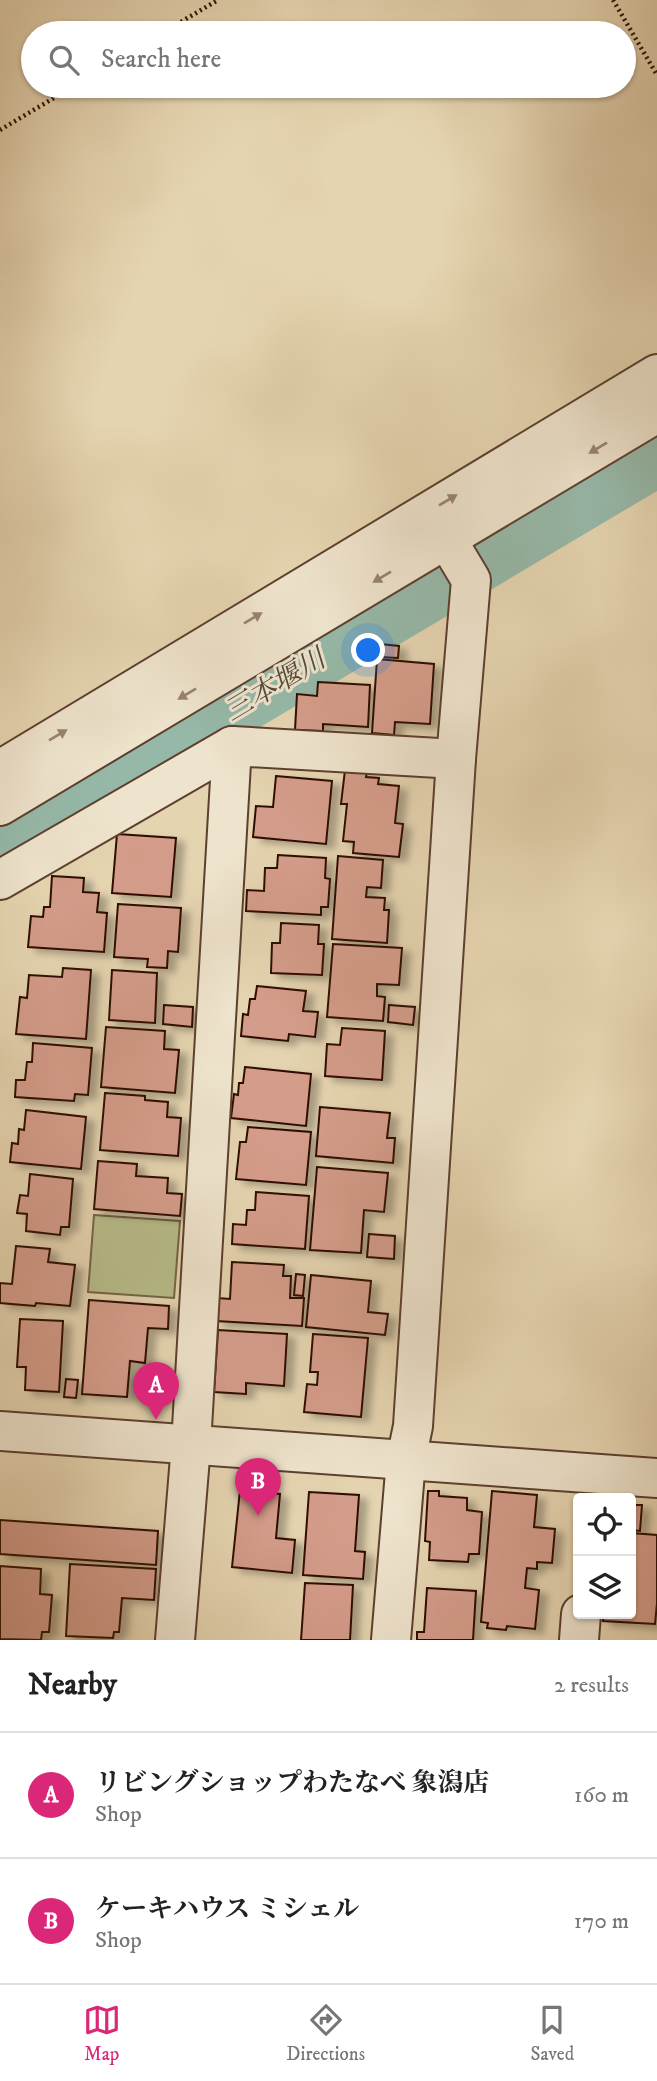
<!DOCTYPE html>
<html lang="en">
<head>
<meta charset="utf-8">
<style>
	body { margin:0; font-family:"IM FELL DW Pica","Noto Serif JP",serif; background:#f2f2f2; color:#222 }
	.controls { position:absolute; right:21px; bottom:21px; display:grid; overflow:hidden; border-radius:7px; box-shadow:0 2px 5px #0004 }
	.controls button { width:63px; height:63px; display:grid; place-items:center; padding:0; border:0; border-bottom:2px solid #e0e0e0; background:#fff; color:#222; font:35px sans-serif }
	.you { position:absolute; left:369px; top:651px; width:24px; height:24px; margin:-18px; border:5px solid #fff; border-radius:50%; background:#1a73e8; box-shadow:0 0 0 10px #1a73e833 }
	.badge { display:grid; place-items:center; width:46px; height:46px; border-radius:50%; background:#db2777; color:#fff; font-size:23px; font-weight:700 }
	.pin { position:absolute; translate:-50% -58px; filter:drop-shadow(0 2px 4px #0008) }
	.pin::after { content:''; position:absolute; top:37px; width:24px; height:21px; background:inherit; clip-path:polygon(0 0,100% 0,50% 100%) }
	.list { margin:0; padding:0; list-style:none }
	h2 { display:flex; justify-content:space-between; align-items:center; height:91px; margin:0; padding:0 28px; font-size:30px }
	h2 small { font-size:23px; font-weight:400; color:#767676 }
	.list li { display:grid; grid-template-columns:46px 1fr auto; gap:21px; align-items:center; box-sizing:border-box; height:126px; padding:0 28px; border-top:2px solid #e0e0e0 }
	.list b { display:block; font-size:26px; white-space:nowrap }
	.list p { margin:0; font-size:23px; white-space:nowrap; color:#767676 }
	.list em { font-size:23px; font-style:normal; color:#767676 }
	.icon { flex:none; width:38px; height:38px; fill:none; stroke:currentColor; stroke-width:2; stroke-linecap:round; stroke-linejoin:round }
	.map { position:relative; flex:none; width:657px; height:1640px; overflow:hidden }
	.search { position:absolute; background:#fff; box-shadow:0 2px 5px #0004; left:21px; right:21px; top:21px; height:77px; display:flex; align-items:center; gap:18px; box-sizing:border-box; padding:0 24px; border-radius:38px; color:#767676; font-size:26px }
	.sheet { height:343px; background:#fff }
	nav { display:flex; justify-content:space-around; align-items:center; box-sizing:border-box; height:98px; border-top:2px solid #e0e0e0; background:#fff; font-size:19px; color:#767676 }
	nav a { display:grid; justify-items:center; gap:4px }
	nav .on { color:#db2777 }
	.map>svg:first-child { display:block }
	.green { fill:#b7bc8a; stroke:#736446; stroke-width:2 }
	.lines { fill:none; stroke-linecap:round; stroke-linejoin:round }
	.river { stroke:#96b8a8; stroke-width:60 }
	.building { fill:#d49c8a; stroke:#2f0d02; stroke-width:2; filter:url(#shadow) }
	.minor-casing { stroke:#5c3f2e; stroke-width:42 }
	.path { stroke:#2f0d02; stroke-width:4.5; stroke-dasharray:2 3.5; stroke-linecap:butt }
	.minor { stroke:#eee3cc; stroke-width:38 }
	.oneway { fill:#988371 }
	.labels { text-anchor:middle; stroke-width:6; stroke-linejoin:round; paint-order:stroke }
	.water-label { font-size:28px; font-style:italic; fill:#53493c; stroke:#eee3cc }
</style>
</head>
<body>
<div class="map">
<svg width="657" height="1640" viewBox="0 0 657 1640">
	<defs>
		<filter id="shadow"><feDropShadow dx="8" dy="4.5" stdDeviation="3.5" flood-color="#0004"/></filter>
	</defs>
	<rect width="100%" height="100%" fill="#e5d4b0"/>
	<filter id="stains"><feTurbulence type="fractalNoise" baseFrequency=".00286" numOctaves="4"/><feColorMatrix values="0 0 0 0 .2 0 0 0 0 .09 0 0 0 0 .02 0 0 0 .5 -.17"/></filter>
	<radialGradient id="worn" r=".72"><stop offset=".6" stop-color="#630" stop-opacity="0"/><stop offset="1" stop-color="#630" stop-opacity=".3"/></radialGradient>
	<path class="green" d="M94 1215 180 1221 174 1298 88 1292Z"/>
	<g class="lines">
		<path class="river" d="M0 847 657 456"/>
	</g>
	<g class="building">
		<path d="M380 644 399 646 398 658 379 657Z"/>
		<path d="M377 659 434 664 430 724 395 722 394 735 372 733Z"/>
		<path d="M318 682 370 685 368 727 323 724V731L295 730 297 694 317 696Z"/>
		<path d="M345 770 367 772 366 777 379 778 378 784 399 786 395 823 403 824 399 857 353 853 354 842 343 841 347 804H341Z"/>
		<path d="M276 776 332 781 326 844 253 837 256 806 273 807Z"/>
		<path d="M117 834 176 838 171 897 112 893Z"/>
		<path d="M278 855 326 858 325 878 330 879 328 907H321V915L246 911 247 890 264 891 265 868H277Z"/>
		<path d="M338 856 383 860 381 888 367 887 366 897 385 898 384 910H389L387 943 332 939Z"/>
		<path d="M52 876 84 878 83 892 99 893 97 912 107 913 104 952 28 947 31 916 43 917 44 907H50Z"/>
		<path d="M118 904 181 908 178 952 168 951 167 968 147 967 148 959 114 957Z"/>
		<path d="M281 923 319 925 318 944H324L322 975 271 973 272 943H280Z"/>
		<path d="M333 944 402 948 399 985 377 984V996L385 997 383 1021 327 1017Z"/>
		<path d="M63 968 91 970 86 1039 16 1034 20 997 27 998 29 975 62 977Z"/>
		<path d="M112 970 157 973 155 1023 109 1020Z"/>
		<path d="M257 986 306 991 303 1011 318 1012 315 1037 289 1034 288 1041 241 1036 243 1014 248 1015 250 999H255Z"/>
		<path d="M164 1005 193 1007 192 1027 163 1024Z"/>
		<path d="M389 1005 415 1007 413 1025 388 1022Z"/>
		<path d="M106 1027 165 1031 164 1049 179 1050 175 1093 101 1087Z"/>
		<path d="M342 1028 385 1031 382 1080 325 1076 327 1044 340 1045Z"/>
		<path d="M33 1043 92 1048 88 1095 75 1094 74 1101 15 1097 16 1080H25L27 1062H32Z"/>
		<path d="M245 1067 311 1074 306 1126 231 1118 234 1094 238 1095 239 1083H243Z"/>
		<path d="M105 1093 145 1096V1100L168 1102 167 1117 181 1118 178 1156 100 1150Z"/>
		<path d="M320 1107 390 1113 387 1138H395L393 1163 316 1156Z"/>
		<path d="M26 1110 86 1117 81 1169 10 1162 12 1143 18 1144 19 1129 24 1130Z"/>
		<path d="M248 1127 311 1132 306 1185 236 1179 240 1142H246Z"/>
		<path d="M98 1161 137 1164 136 1176 168 1178 167 1193 182 1194 180 1216 94 1209Z"/>
		<path d="M317 1167 388 1173 384 1212 364 1210 361 1253 310 1250Z"/>
		<path d="M30 1174 73 1179 69 1227H61L60 1235 26 1231 27 1214 17 1213 20 1195 28 1196Z"/>
		<path d="M256 1192 309 1196 305 1249 232 1244 233 1224 246 1225 247 1210H255Z"/>
		<path d="M369 1234 395 1236 394 1259 367 1257Z"/>
		<path d="M16 1246 50 1249 48 1262 75 1265 70 1306 36 1303 35 1306 0 1303V1283L12 1284Z"/>
		<path d="M232 1262 284 1265 283 1276H291L290 1298H304L302 1326 216 1321 218 1298 230 1299Z"/>
		<path d="M296 1274 305 1275 303 1296 294 1295Z"/>
		<path d="M311 1275 371 1281 368 1312 388 1314 385 1335 306 1327Z"/>
		<path d="M89 1300 169 1306 168 1329 148 1328 145 1363 130 1361 127 1397 82 1394Z"/>
		<path d="M20 1319 63 1321 59 1392 25 1390 26 1367H17Z"/>
		<path d="M218 1330 287 1334 284 1386 246 1383V1394L214 1392Z"/>
		<path d="M313 1334 368 1338 361 1417 304 1412 307 1384 317 1385 318 1372H310Z"/>
		<path d="M66 1379 78 1380 76 1398 64 1397Z"/>
		<path d="M240 1490 280 1494 276 1538 295 1540 292 1573 232 1567Z"/>
		<path d="M428 1491H439V1496L467 1498V1510L482 1512 479 1554H469L468 1562 429 1560 430 1542 425 1541Z"/>
		<path d="M492 1491 537 1495 534 1527 555 1529 552 1563 537 1562V1569L527 1568 525 1588 539 1590 535 1629 507 1626 506 1630 487 1628 488 1623 481 1622Z"/>
		<path d="M309 1492 359 1495 355 1551 365 1552 363 1579 303 1575Z"/>
		<path d="M631 1505H642L640 1531 631 1530Z"/>
		<path d="M0 1520 158 1531 156 1565 0 1554Z"/>
		<path d="M631 1533 657 1535V1603L655 1624 603 1621 604 1614H631Z"/>
		<path d="M70 1564 156 1569 154 1600 122 1598 119 1632H114L113 1638 66 1636Z"/>
		<path d="M0 1566 41 1569 40 1594 52 1595 49 1632H42L41 1640 0 1639Z"/>
		<path d="M305 1583 353 1585 350 1640H301Z"/>
		<path d="M427 1588 476 1591 473 1640H417V1632H424Z"/>
	</g>
	<g class="lines">
		<defs>
			<g id="minor">
				<path d="M0 770 657 374"/>
				<path d="M0 806 657 413"/>
				<path d="M0 880 232 746"/>
				<path d="M0 1431 657 1478"/>
				<path d="M175 1640 191 1445 232 746 456 759"/>
				<path d="M391 1640 406 1460 413 1426 456 759 471 580 446 538"/>
				<path d="M579 1640 581 1614"/>
			</g>
		</defs>
		<use href="#minor" class="minor-casing"/>
		<g class="path">
			<path d="M613 0 657 75"/>
			<path d="M162 33 218 0"/>
			<path d="M0 130 74 86"/>
		</g>
		<use href="#minor" class="minor"/>
	</g>
	<defs><path id="oneway-solid" d="M-6-.8H1V-3.2L6.5 0L1 3.2V.8H-6Z" transform="scale(1.75)"/></defs>
	<g class="oneway">
		<use href="#oneway-solid" transform="translate(598 448) rotate(149)"/>
		<use href="#oneway-solid" transform="translate(448 500) rotate(-31)"/>
		<use href="#oneway-solid" transform="translate(382 577) rotate(149)"/>
		<use href="#oneway-solid" transform="translate(253 618) rotate(-31)"/>
		<use href="#oneway-solid" transform="translate(187 694) rotate(149)"/>
		<use href="#oneway-solid" transform="translate(58 735) rotate(-31)"/>
	</g>
	<g class="labels">
		<g class="water-label">
			<text transform="translate(274 684) rotate(-31)" y="10">三本堰川</text>
		</g>
	</g>
	<rect width="100%" height="100%" filter="url(#stains)"/>
	<rect width="100%" height="100%" fill="url(#worn)"/>
</svg>
<div class="controls">
<button><svg class="icon" aria-label="locate" viewBox="0 0 24 24"><circle cx="12" cy="12" r="6"/><path d="M12 2v4M12 18v4M2 12h4M18 12h4"/></svg></button>
<button><svg class="icon" aria-label="layers" viewBox="0 0 24 24"><path d="M12 4l9 5-9 5-9-5zM3 14l9 5 9-5"/></svg></button>
</div>
<div class="you"></div>
<div class="pin badge" style="left:156px;top:1420px">A</div>
<div class="pin badge" style="left:258px;top:1516px">B</div>
<div class="search"><svg class="icon" aria-label="search" viewBox="0 0 24 24"><circle cx="10" cy="10" r="6"/><path d="M15 15l6 6"/></svg>Search here</div>
</div>
<section class="sheet">
<h2>Nearby<small>2 results</small></h2>
<ul class="list">
<li><span class="badge">A</span><div><b>リビングショップわたなべ 象潟店</b><p>Shop</p></div><em>160 m</em></li>
<li><span class="badge">B</span><div><b>ケーキハウス ミシェル</b><p>Shop</p></div><em>170 m</em></li>
</ul>
</section>
<nav>
<a class="on"><svg class="icon" aria-label="map" viewBox="0 0 24 24"><path d="M3 6l6-2 6 2 6-2v14l-6 2-6-2-6 2zM9 4v14M15 6v14"/></svg>Map</a>
<a><svg class="icon" aria-label="directions" viewBox="0 0 24 24"><path d="M12 3l9 9-9 9-9-9zM9 14v-3h6M13 9l2 2-2 2"/></svg>Directions</a>
<a><svg class="icon" aria-label="saved" viewBox="0 0 24 24"><path d="M7 4h10v16l-5-4-5 4z"/></svg>Saved</a>
</nav>
</body>
</html>
